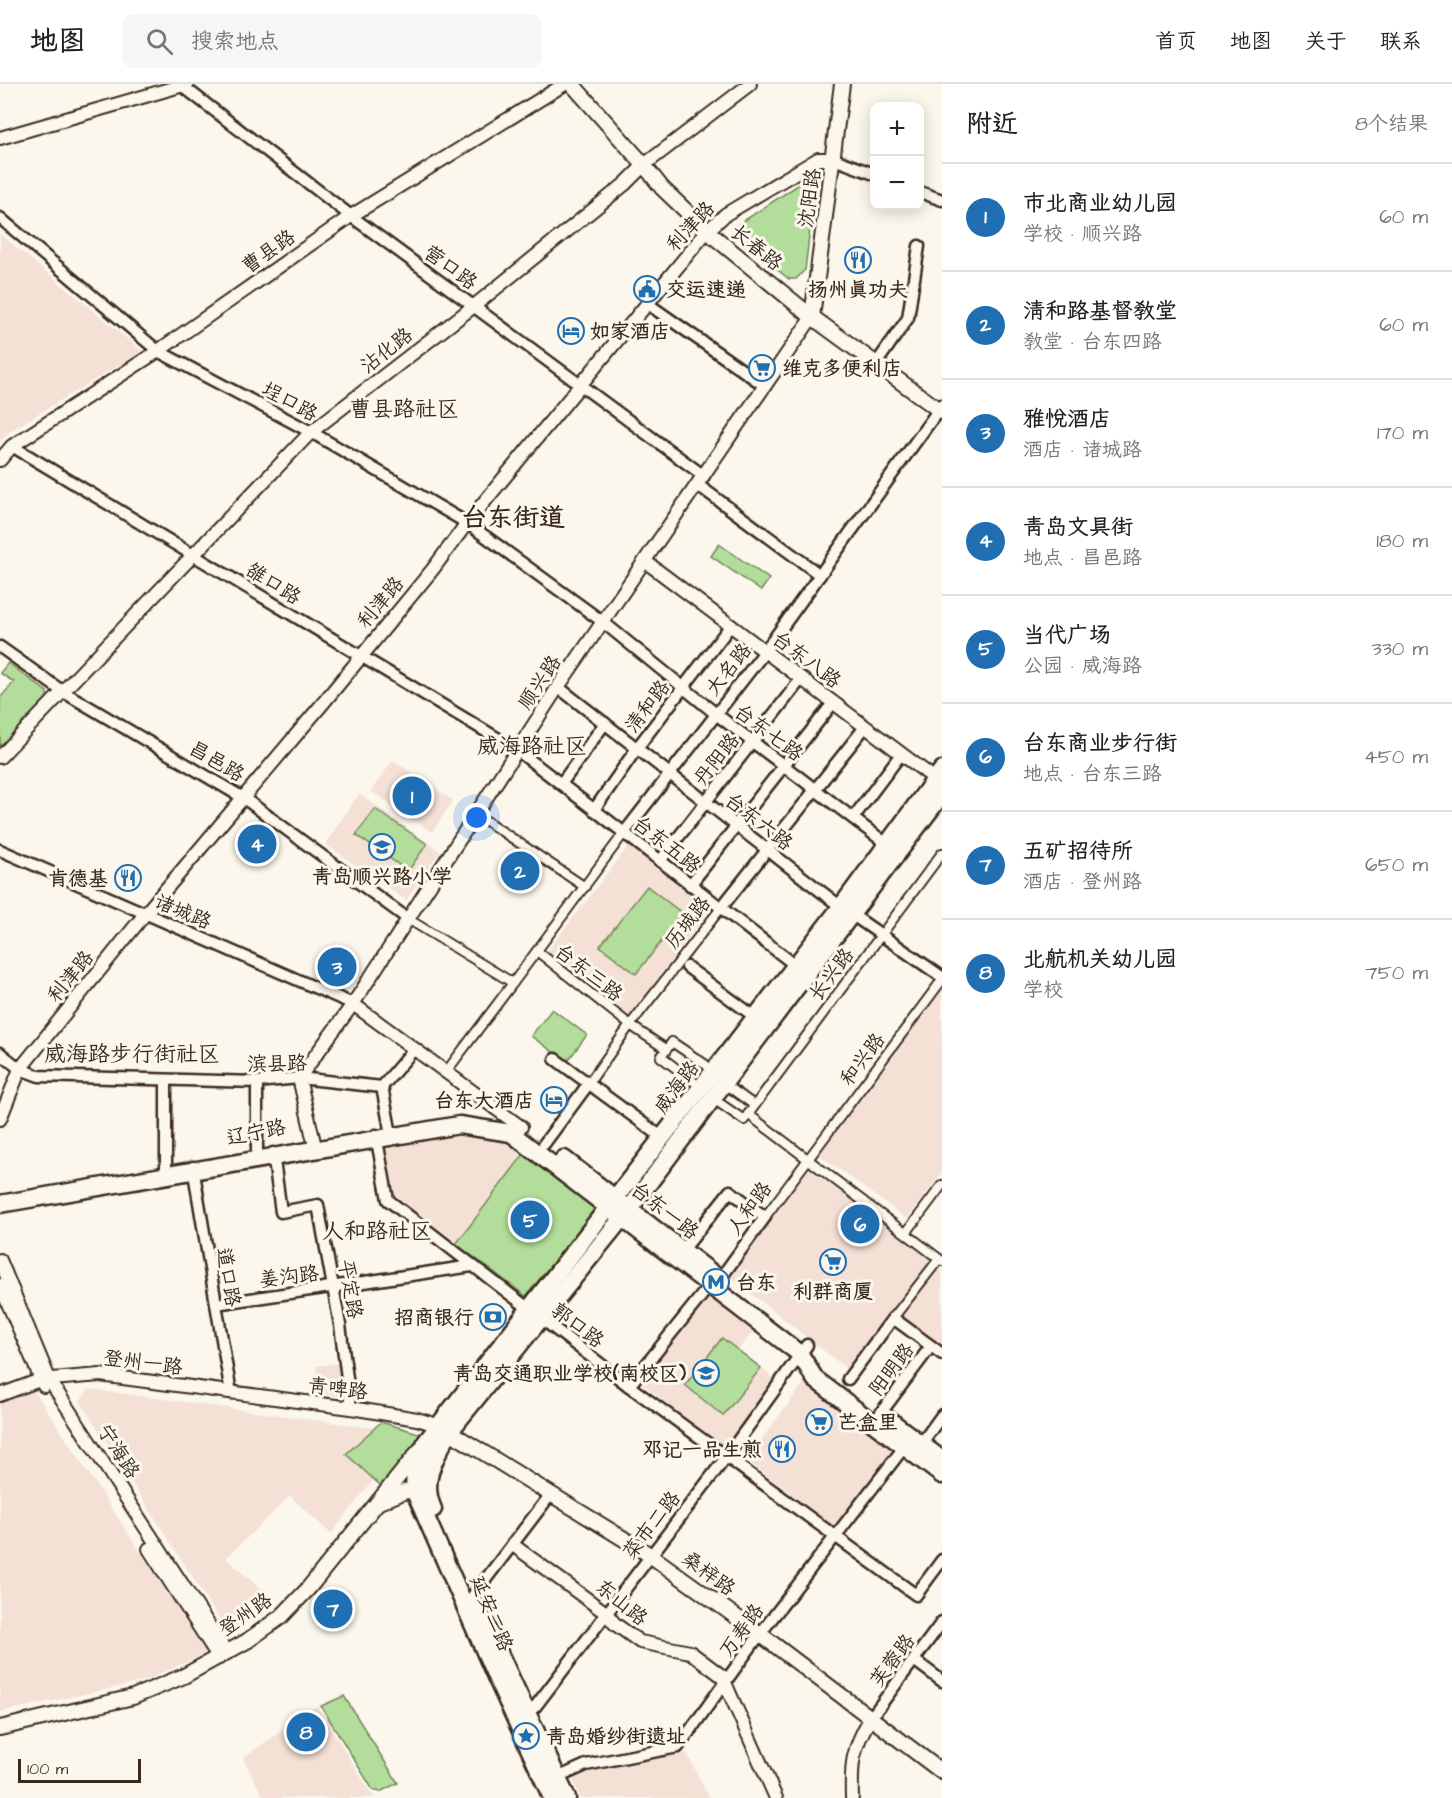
<!DOCTYPE html>
<html lang="zh">
<head>
<meta charset="utf-8">
<style>
	body { margin:0; font-family:"Architects Daughter","LXGW WenKai TC",sans-serif; background:#f6f6f6; color:#222 }
	.controls { position:absolute; right:18px; top:18px; display:grid; overflow:hidden; border-radius:12px; box-shadow:0 3px 15px #0003 }
	.controls button { width:54px; height:54px; display:grid; place-items:center; padding:0; border:0; border-bottom:2px solid #e0e0e0; background:#fff; color:#222; font:30px sans-serif }
	.scale { position:absolute; left:18px; bottom:15px; width:123px; box-sizing:border-box; padding-left:6px; border:3px solid #3b2a1e; border-top:0; font-size:16px; line-height:21px; white-space:nowrap; color:#3b2a1e; -webkit-text-stroke:4px #fbf7ec; paint-order:stroke }
	.you { position:absolute; left:477px; top:734px; width:21px; height:21px; margin:-15px; border:4px solid #fff; border-radius:50%; background:#1a73e8; box-shadow:0 0 0 9px #1a73e833 }
	.badge { display:grid; place-items:center; width:39px; height:39px; border-radius:50%; background:#1f6fb2; color:#fff; font-size:20px; font-weight:700 }
	.pin { position:absolute; translate:-50% -50%; border:3px solid #fff; box-shadow:0 2px 6px #0006 }
	.list { margin:0; padding:0; list-style:none }
	h2 { display:flex; justify-content:space-between; align-items:center; height:78px; margin:0; padding:0 24px; font-size:26px }
	h2 small { font-size:20px; font-weight:400; color:#767676 }
	.list li { display:grid; grid-template-columns:39px 1fr auto; gap:18px; align-items:center; box-sizing:border-box; height:108px; padding:0 24px; border-top:2px solid #e0e0e0 }
	.list b { display:block; font-size:22px; white-space:nowrap }
	.list p { margin:0; font-size:20px; white-space:nowrap; color:#767676 }
	.list em { font-size:20px; font-style:normal; color:#767676 }
	.icon { flex:none; width:33px; height:33px; fill:none; stroke:currentColor; stroke-width:2; stroke-linecap:round; stroke-linejoin:round }
	.map { position:relative; flex:none; width:942px; height:1714px; overflow:hidden }
	header { display:flex; align-items:center; gap:36px; box-sizing:border-box; height:84px; padding:0 30px; background:#fff; border-bottom:2px solid #e0e0e0 }
	header strong { font-size:28px }
	nav { display:flex; gap:33px; margin-inline-start:auto; font-size:21px }
	.search { width:420px; height:54px; background:#f6f6f6; display:flex; align-items:center; gap:15px; box-sizing:border-box; padding:0 21px; border-radius:12px; color:#767676; font-size:22px }
	main { display:flex }
	aside { flex:1; background:#fff }
	.map>svg:first-child { display:block }
	.built { fill:#f4e0d5 }
	.green { fill:#b2dd9b; stroke:#76845c; stroke-width:1.5 }
	.lines { fill:none; stroke-linecap:round; stroke-linejoin:round }
	.pedestrian-casing { stroke:#3b2a1e; stroke-width:12 }
	.minor-casing { stroke:#3b2a1e; stroke-width:15 }
	.tertiary-casing { stroke:#3b2a1e; stroke-width:16 }
	.secondary-casing { stroke:#3b2a1e; stroke-width:18 }
	.primary-casing { stroke:#3b2a1e; stroke-width:21 }
	.pedestrian { stroke:#fbf7ec; stroke-width:8 }
	.minor { stroke:#fbf7ec; stroke-width:10 }
	.tertiary { stroke:#fbf7ec; stroke-width:12 }
	.secondary { stroke:#fbf7ec; stroke-width:14 }
	.primary { stroke:#fbf7ec; stroke-width:16 }
	.labels { text-anchor:middle; stroke-width:6; stroke-linejoin:round; paint-order:stroke }
	.street-label { font-size:20px; fill:#3b2a1e; stroke:#fbf7ec }
	.poi-label { font-size:20px; font-weight:bold; fill:#3b2a1e; stroke:#fbf7ec; text-anchor:start }
	.quarter-label { font-size:22px; fill:#3b2a1e; stroke:#fbf7ec }
	.district-label { font-size:26px; font-weight:bold; fill:#3b2a1e; stroke:#fbf7ec }
</style>
</head>
<body>
<header>
<strong>地图</strong>
<div class="search"><svg class="icon" aria-label="search" viewBox="0 0 24 24"><circle cx="10" cy="10" r="6"/><path d="M15 15l6 6"/></svg>搜索地点</div>
<nav><a>首页</a><a>地图</a><a>关于</a><a>联系</a></nav>
</header>
<main>
<div class="map">
<svg width="942" height="1714" viewBox="0 0 942 1714">
	<rect width="100%" height="100%" fill="#fbf7ec"/>
	<filter id="ink" filterUnits="userSpaceOnUse"><feTurbulence type="fractalNoise" baseFrequency=".0167" numOctaves="2"/><feDisplacementMap in="SourceGraphic" scale="12" xChannelSelector="R" yChannelSelector="G"/><feConvolveMatrix kernelMatrix="1 2 1 2 8 2 1 2 1" color-interpolation-filters="sRGB"/></filter>
	<g filter="url(#ink)">
		<g class="built">
			<path d="M0 150 142 267 10 347 0 358Z"/>
			<path d="M393 676 453 717 432 748 371 707Z"/>
			<path d="M359 710 440 767 406 816 325 760Z"/>
			<path d="M631 759 712 821 629 935 546 869Z"/>
			<path d="M938 902 942 905V1089L907 1135 814 1067Z"/>
			<path d="M460 1043 509 1053 527 1066 526 1212 394 1110 384 1054Z"/>
			<path d="M803 1081 933 1175 847 1285 725 1189Z"/>
			<path d="M939 1180 942 1182V1265L901 1233Z"/>
			<path d="M710 1209 755 1245 739 1265 778 1298 722 1365 638 1296Z"/>
			<path d="M341 1279 345 1308 341 1312 320 1309 316 1282Z"/>
			<path d="M804 1299 893 1366 836 1443 746 1376Z"/>
			<path d="M31 1302 207 1569 141 1598 0 1628V1312Z"/>
			<path d="M89 1305 410 1349 331 1450 290 1412 226 1474 276 1519 230 1552 80 1317Z"/>
			<path d="M317 1622 374 1714H264L243 1674Z"/>
			<path d="M687 1669 709 1714H581L572 1694 591 1685Z"/>
		</g>
		<g class="green">
			<path d="M809 97 814 111 805 186 796 195H789L735 152 739 140 801 99Z"/>
			<path d="M719 460 769 495 761 507 711 472Z"/>
			<path d="M8 579 47 608V614L0 664V614L14 598 0 589Z"/>
			<path d="M375 725 427 760 408 787 356 751Z"/>
			<path d="M647 802 683 830 636 890 600 862Z"/>
			<path d="M552 925 587 951 567 978 531 952Z"/>
			<path d="M527 1066 598 1122 526 1212 456 1160Z"/>
			<path d="M722 1254 761 1284 723 1332 685 1301Z"/>
			<path d="M381 1338 422 1350 381 1402 346 1370Z"/>
			<path d="M344 1612 398 1699 380 1708 373 1706 321 1622Z"/>
		</g>
		<g class="lines">
			<defs>
				<g id="pedestrian">
					<path d="M476 730 585 803"/>
					<path d="M408 835 513 899 624 749"/>
					<path d="M537 867 630 941 666 965"/>
					<path d="M446 988 513 899"/>
					<path d="M693 997 661 973 672 958 706 981"/>
					<path d="M589 999 630 941 721 824"/>
					<path d="M726 1001 754 1021"/>
					<path d="M715 1016 744 1036 942 769"/>
					<path d="M748 1030 942 1177"/>
					<path d="M765 1133 942 896"/>
					<path d="M906 1149 942 1101"/>
					<path d="M893 1234 939 1175"/>
				</g>
				<g id="minor">
					<path d="M180 0 351 132 704 392"/>
					<path d="M834 75 874 90"/>
					<path d="M920 108 942 116"/>
					<path d="M0 134 158 267 311 348 467 439 603 538 716 630 888 761"/>
					<path d="M648 220 765 302"/>
					<path d="M876 280 908 234 919 162"/>
					<path d="M12 362 517 666 795 881"/>
					<path d="M698 401 820 491"/>
					<path d="M0 563 62 607 245 715 408 835"/>
					<path d="M558 603 841 823 942 893"/>
					<path d="M561 700 605 639"/>
					<path d="M594 726 637 664 731 541"/>
					<path d="M853 734 901 670"/>
					<path d="M624 749 763 570 942 321"/>
					<path d="M0 766 353 920"/>
					<path d="M660 777 801 595"/>
					<path d="M690 801 833 619"/>
					<path d="M721 824 865 643"/>
					<path d="M687 883 755 933"/>
					<path d="M0 969 20 985 39 992 257 998 299 994 382 1003"/>
					<path d="M555 975 663 1054"/>
					<path d="M390 1045 382 1003 414 965"/>
					<path d="M376 1051 388 1116 629 1302 916 1511 942 1476"/>
					<path d="M544 1060 589 999"/>
					<path d="M257 1069V998"/>
					<path d="M273 1069 281 1128 318 1121 340 1241 351 1324"/>
					<path d="M193 1083 231 1309"/>
					<path d="M166 1087V997"/>
					<path d="M683 1166 730 1107 765 1133 720 1195"/>
					<path d="M216 1220 472 1182"/>
					<path d="M848 1295 893 1234 942 1270"/>
					<path d="M629 1302 710 1201"/>
					<path d="M880 1330 931 1262"/>
					<path d="M921 1360 942 1331"/>
					<path d="M466 1521 551 1410"/>
					<path d="M914 1576 942 1597"/>
					<path d="M521 1630 535 1623 727 1372 807 1261"/>
					<path d="M870 1635 942 1538"/>
					<path d="M557 1694 586 1681 678 1663 760 1550 908 1358"/>
				</g>
				<g id="tertiary">
					<path d="M0 54 187 0"/>
					<path d="M0 376 12 362 158 267 351 132 565 0"/>
					<path d="M646 478 935 695 938 700"/>
					<path d="M0 673 311 348 474 222 625 100 644 81 750 0"/>
					<path d="M353 920 521 1043"/>
					<path d="M0 1035 20 985 145 830 324 618 433 485 467 439 707 147 726 130 818 75H834"/>
					<path d="M314 1058 299 994 353 920 558 603 812 233"/>
					<path d="M0 1176 50 1297 227 1569"/>
					<path d="M0 1201 44 1302"/>
					<path d="M0 1311 40 1296 100 1291 351 1324 417 1335 440 1342"/>
					<path d="M513 1461 606 1529 615 1540 640 1558 690 1568 722 1592 776 1714"/>
					<path d="M149 1465 219 1574"/>
					<path d="M852 1714C851 1680 852 1665 870 1635"/>
				</g>
				<g id="secondary">
					<path d="M572 0 644 81 662 104 707 147 812 233 942 328"/>
					<path d="M812 233 842 0"/>
					<path d="M440 1342 650 1471 760 1550 942 1688"/>
					<path d="M379 1418 406 1407 423 1408"/>
					<path d="M0 1644 133 1613 184 1592 247 1557 282 1532 307 1506 419 1367"/>
				</g>
				<g id="primary">
					<path d="M564 1075 717 1193"/>
					<path d="M0 1120 459 1041 511 1049 800 1270 815 1295 942 1391"/>
					<path d="M885 1333 942 1376"/>
					<path d="M433 1425C420 1396 435 1374 449 1348L630 1124 942 710"/>
					<path d="M477 1522 567 1714"/>
					<path d="M552 1714 497 1595 414 1406 415 1384 426 1358 841 823 942 686"/>
				</g>
			</defs>
			<use href="#pedestrian" class="pedestrian-casing"/>
			<use href="#minor" class="minor-casing"/>
			<use href="#tertiary" class="tertiary-casing"/>
			<use href="#secondary" class="secondary-casing"/>
			<use href="#primary" class="primary-casing"/>
			<use href="#pedestrian" class="pedestrian"/>
			<use href="#minor" class="minor"/>
			<use href="#tertiary" class="tertiary"/>
			<use href="#secondary" class="secondary"/>
			<use href="#primary" class="primary"/>
		</g>
	</g>
	<defs>
		<symbol id="restaurant-ring" viewBox="-11 -11 22 22"><circle r="9.5" fill="#fbf7ec" stroke="#1f6fb2" stroke-width="1.5"/><path d="M-5-6h1v4h1v-4h1v4h1v-4h1v5L-1.5 .5V6h-2V.5L-5-1ZM5-6V6H3V1.5H1.5Q1.5-4 5-6Z" fill="#1f6fb2"/></symbol>
		<symbol id="civic-ring" viewBox="-11 -11 22 22"><circle r="9.5" fill="#fbf7ec" stroke="#1f6fb2" stroke-width="1.5"/><path d="M-.6-6.5H3V-4.5H.6V-3L4-1V1h2V6H-6V1h2V-1L-.6-3ZM-1.2 2.5V6h2.4V2.5Z" fill="#1f6fb2"/></symbol>
		<symbol id="hotel-ring" viewBox="-11 -11 22 22"><circle r="9.5" fill="#fbf7ec" stroke="#1f6fb2" stroke-width="1.5"/><path d="M-6-4.5h1.5V1H6V5H4.5V3h-9V5H-6ZM-4 0a1.8 1.8 0 1 1 3.6 0ZM.5 0V-2.5h3Q6-2.5 6 0Z" fill="#1f6fb2"/></symbol>
		<symbol id="supermarket-ring" viewBox="-11 -11 22 22"><circle r="9.5" fill="#fbf7ec" stroke="#1f6fb2" stroke-width="1.5"/><path d="M-6-5.5h2.5l.6 2H6L4.5 2H-2.5L-4.4-4H-6ZM-1.5 3.2a1.3 1.3 0 1 0 .1 0ZM3 3.2a1.3 1.3 0 1 0 .1 0Z" fill="#1f6fb2"/></symbol>
		<symbol id="school-ring" viewBox="-11 -11 22 22"><circle r="9.5" fill="#fbf7ec" stroke="#1f6fb2" stroke-width="1.5"/><path d="M0-5L7-2L0 1L-7-2ZM-4 1L0 2.5L4 1V4Q0 6-4 4Z" fill="#1f6fb2"/></symbol>
		<symbol id="metro-ring" viewBox="-11 -11 22 22"><circle r="9.5" fill="#fbf7ec" stroke="#1f6fb2" stroke-width="1.5"/><path d="M-5.5 5V-5H-3L0 0L3-5H5.5V5H3V-.5L0 4L-3-.5V5Z" fill="#1f6fb2"/></symbol>
		<symbol id="bank-ring" viewBox="-11 -11 22 22"><circle r="9.5" fill="#fbf7ec" stroke="#1f6fb2" stroke-width="1.5"/><path d="M-6-4H6V4H-6ZM0-2.3a2.3 2.3 0 1 0 0 4.6a2.3 2.3 0 1 0 0-4.6Z" fill="#1f6fb2"/></symbol>
		<symbol id="sight-ring" viewBox="-11 -11 22 22"><circle r="9.5" fill="#fbf7ec" stroke="#1f6fb2" stroke-width="1.5"/><path d="M0-6L1.8-2.2L6-1.7L2.9 1.2L3.7 5.4L0 3.3L-3.7 5.4L-2.9 1.2L-6-1.7L-1.8-2.2Z" fill="#1f6fb2"/></symbol>
	</defs>
	<g fill-rule="evenodd">
		<use href="#restaurant-ring" x="843" y="161" width="30" height="30"/>
		<use href="#civic-ring" x="632" y="190" width="30" height="30"/>
		<use href="#hotel-ring" x="556" y="232" width="30" height="30"/>
		<use href="#supermarket-ring" x="747" y="269" width="30" height="30"/>
		<use href="#school-ring" x="367" y="748" width="30" height="30"/>
		<use href="#restaurant-ring" x="113" y="779" width="30" height="30"/>
		<use href="#hotel-ring" x="539" y="1001" width="30" height="30"/>
		<use href="#supermarket-ring" x="818" y="1163" width="30" height="30"/>
		<use href="#metro-ring" x="701" y="1183" width="30" height="30"/>
		<use href="#bank-ring" x="478" y="1218" width="30" height="30"/>
		<use href="#school-ring" x="691" y="1274" width="30" height="30"/>
		<use href="#supermarket-ring" x="804" y="1323" width="30" height="30"/>
		<use href="#restaurant-ring" x="767" y="1350" width="30" height="30"/>
		<use href="#sight-ring" x="511" y="1637" width="30" height="30"/>
	</g>
	<g class="labels">
		<g class="street-label">
			<text transform="translate(809 114) rotate(-82)" y="7">沈阳路</text>
			<text transform="translate(690 142) rotate(-47)" y="7">利津路</text>
			<text transform="translate(757 163) rotate(39)" y="7">长春路</text>
			<text transform="translate(268 167) rotate(-35)" y="7">曹县路</text>
			<text transform="translate(451 183) rotate(36)" y="7">营口路</text>
			<text transform="translate(386 266) rotate(-38)" y="7">沾化路</text>
			<text transform="translate(290 317) rotate(28)" y="7">埕口路</text>
			<text transform="translate(274 499) rotate(32)" y="7">雒口路</text>
			<text transform="translate(380 518) rotate(-50)" y="7">利津路</text>
			<text transform="translate(807 575) rotate(37)" y="7">台东八路</text>
			<text transform="translate(728 585) rotate(-52)" y="7">大名路</text>
			<text transform="translate(539 598) rotate(-56)" y="7">顺兴路</text>
			<text transform="translate(647 622) rotate(-53)" y="7">清和路</text>
			<text transform="translate(769 648) rotate(37)" y="7">台东七路</text>
			<text transform="translate(716 675) rotate(-52)" y="7">丹阳路</text>
			<text transform="translate(217 677) rotate(30)" y="7">昌邑路</text>
			<text transform="translate(759 737) rotate(38)" y="7">台东六路</text>
			<text transform="translate(667 760) rotate(38)" y="7">台东五路</text>
			<text transform="translate(183 827) rotate(23)" y="7">诸城路</text>
			<text transform="translate(687 838) rotate(-52)" y="7">历城路</text>
			<text transform="translate(589 888) rotate(38)" y="7">台东三路</text>
			<text transform="translate(831 890) rotate(-53)" y="7">长兴路</text>
			<text transform="translate(70 892) rotate(-51)" y="7">利津路</text>
			<text transform="translate(862 975) rotate(-53)" y="7">和兴路</text>
			<text transform="translate(277 979) rotate(-1)" y="7">滨县路</text>
			<text transform="translate(676 1003) rotate(-53)" y="7">威海路</text>
			<text transform="translate(256 1048) rotate(-12)" y="7">辽宁路</text>
			<text transform="translate(749 1124) rotate(-54)" y="7">人和路</text>
			<text transform="translate(665 1126) rotate(38)" y="7">台东一路</text>
			<text transform="translate(289 1192) rotate(-7)" y="7">姜沟路</text>
			<text transform="translate(229 1193) rotate(80)" y="7">道口路</text>
			<text transform="translate(351 1205) rotate(80)" y="7">平定路</text>
			<text transform="translate(578 1241) rotate(37)" y="7">郭口路</text>
			<text transform="translate(143 1278) rotate(7)" y="7">登州一路</text>
			<text transform="translate(891 1285) rotate(-53)" y="7">阳明路</text>
			<text transform="translate(338 1304) rotate(7)" y="7">青啤路</text>
			<text transform="translate(119 1367) rotate(57)" y="7">宁海路</text>
			<text transform="translate(651 1441) rotate(-52)" y="7">菜市二路</text>
			<text transform="translate(709 1489) rotate(36)" y="7">桑梓路</text>
			<text transform="translate(622 1518) rotate(39)" y="7">东山路</text>
			<text transform="translate(492 1529) rotate(67)" y="7">延安二路</text>
			<text transform="translate(245 1530) rotate(-35)" y="7">登州路</text>
			<text transform="translate(741 1546) rotate(-54)" y="7">万寿路</text>
			<text transform="translate(892 1576) rotate(-53)" y="7">芙蓉路</text>
		</g>
		<g class="poi-label">
			<text x="666" y="212">交运速递</text>
			<text x="858" y="212" text-anchor="middle">扬州真功夫</text>
			<text x="590" y="254">如家酒店</text>
			<text x="782" y="291">维克多便利店</text>
			<text x="382" y="799" text-anchor="middle">青岛顺兴路小学</text>
			<text x="108" y="801" text-anchor="end">肯德基</text>
			<text x="534" y="1023" text-anchor="end">台东大酒店</text>
			<text x="736" y="1205">台东</text>
			<text x="833" y="1214" text-anchor="middle">利群商厦</text>
			<text x="474" y="1240" text-anchor="end">招商银行</text>
			<text x="686" y="1296" text-anchor="end">青岛交通职业学校(南校区)</text>
			<text x="838" y="1345">芒盒里</text>
			<text x="762" y="1372" text-anchor="end">邓记一品生煎</text>
			<text x="546" y="1659">青岛婚纱街遗址</text>
		</g>
		<g class="quarter-label">
			<text x="404" y="332">曹县路社区</text>
			<text x="532" y="669">威海路社区</text>
			<text x="132" y="977">威海路步行街社区</text>
			<text x="377" y="1154">人和路社区</text>
		</g>
		<g class="district-label">
			<text x="513" y="442">台东街道</text>
		</g>
	</g>
</svg>
<div class="controls">
<button>+</button>
<button>−</button>
</div>
<div class="scale">100 m</div>
<div class="you"></div>
<div class="pin badge" style="left:412px;top:712px">1</div>
<div class="pin badge" style="left:520px;top:787px">2</div>
<div class="pin badge" style="left:337px;top:883px">3</div>
<div class="pin badge" style="left:257px;top:760px">4</div>
<div class="pin badge" style="left:530px;top:1136px">5</div>
<div class="pin badge" style="left:860px;top:1140px">6</div>
<div class="pin badge" style="left:333px;top:1525px">7</div>
<div class="pin badge" style="left:306px;top:1648px">8</div>
</div>
<aside>
<h2>附近<small>8个结果</small></h2>
<ul class="list">
<li><span class="badge">1</span><div><b>市北商业幼儿园</b><p>学校 · 顺兴路</p></div><em>60 m</em></li>
<li><span class="badge">2</span><div><b>清和路基督教堂</b><p>教堂 · 台东四路</p></div><em>60 m</em></li>
<li><span class="badge">3</span><div><b>雅悦酒店</b><p>酒店 · 诸城路</p></div><em>170 m</em></li>
<li><span class="badge">4</span><div><b>青岛文具街</b><p>地点 · 昌邑路</p></div><em>180 m</em></li>
<li><span class="badge">5</span><div><b>当代广场</b><p>公园 · 威海路</p></div><em>330 m</em></li>
<li><span class="badge">6</span><div><b>台东商业步行街</b><p>地点 · 台东三路</p></div><em>450 m</em></li>
<li><span class="badge">7</span><div><b>五矿招待所</b><p>酒店 · 登州路</p></div><em>650 m</em></li>
<li><span class="badge">8</span><div><b>北航机关幼儿园</b><p>学校</p></div><em>750 m</em></li>
</ul>
</aside>
</main>
</body>
</html>
